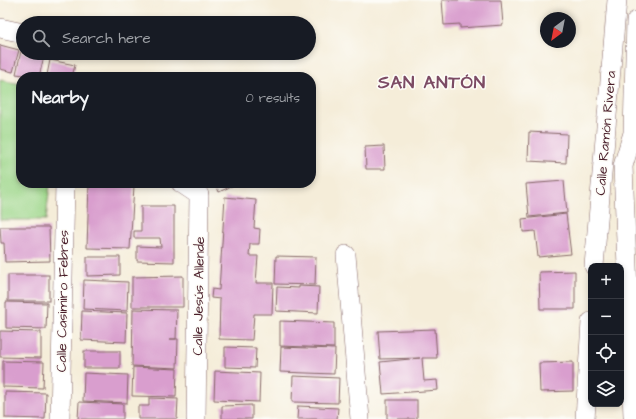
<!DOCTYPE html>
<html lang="en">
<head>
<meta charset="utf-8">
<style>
	body { margin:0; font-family:"Architects Daughter",sans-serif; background:#20242c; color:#f1f3f6 }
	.controls { position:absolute; right:12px; bottom:12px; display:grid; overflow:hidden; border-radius:8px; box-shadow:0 2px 6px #0003 }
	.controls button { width:36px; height:36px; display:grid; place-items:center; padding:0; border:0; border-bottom:1px solid #363941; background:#171b24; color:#f1f3f6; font:20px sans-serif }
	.compass { position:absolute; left:540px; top:12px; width:36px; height:36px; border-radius:50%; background:#171b24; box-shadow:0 2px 6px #0003; rotate:212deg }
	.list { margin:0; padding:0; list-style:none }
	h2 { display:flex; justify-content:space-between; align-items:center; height:52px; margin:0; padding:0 16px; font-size:17px }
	h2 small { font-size:13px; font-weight:400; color:#9ea1a6 }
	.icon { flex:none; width:22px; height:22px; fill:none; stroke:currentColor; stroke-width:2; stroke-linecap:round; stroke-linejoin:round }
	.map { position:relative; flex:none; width:636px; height:419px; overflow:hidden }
	.search { position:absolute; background:#171b24; box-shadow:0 2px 6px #0003; left:16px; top:16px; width:300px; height:44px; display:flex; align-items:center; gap:10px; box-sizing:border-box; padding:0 14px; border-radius:22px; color:#9ea1a6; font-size:15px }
	.panel { position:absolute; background:#171b24; box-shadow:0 2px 6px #0003; left:16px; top:72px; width:300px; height:116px; border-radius:16px }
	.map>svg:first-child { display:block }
	.green { fill:#9bd588; stroke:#727a5a }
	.building { fill:#d99ece }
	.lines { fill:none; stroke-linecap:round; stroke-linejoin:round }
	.minor-casing { stroke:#866768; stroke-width:20 }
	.minor { stroke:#fff; stroke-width:19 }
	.labels { text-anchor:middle; stroke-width:3; stroke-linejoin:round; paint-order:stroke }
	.street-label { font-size:14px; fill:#4a1f2b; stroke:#fdfcf7 }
	.district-label { font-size:18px; font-weight:bold; letter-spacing:1px; fill:#7c4b64; stroke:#fdfcf7 }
</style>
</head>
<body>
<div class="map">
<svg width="636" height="419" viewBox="0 0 636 419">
	<rect width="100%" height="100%" fill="#fdfcf7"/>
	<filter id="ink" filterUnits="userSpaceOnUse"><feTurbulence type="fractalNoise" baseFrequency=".025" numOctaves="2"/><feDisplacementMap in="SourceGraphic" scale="8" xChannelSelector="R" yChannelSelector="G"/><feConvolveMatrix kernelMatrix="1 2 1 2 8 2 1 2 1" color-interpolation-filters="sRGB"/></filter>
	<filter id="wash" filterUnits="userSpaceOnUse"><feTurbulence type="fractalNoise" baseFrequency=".012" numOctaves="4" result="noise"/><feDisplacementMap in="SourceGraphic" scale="16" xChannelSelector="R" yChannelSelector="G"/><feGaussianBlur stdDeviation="0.9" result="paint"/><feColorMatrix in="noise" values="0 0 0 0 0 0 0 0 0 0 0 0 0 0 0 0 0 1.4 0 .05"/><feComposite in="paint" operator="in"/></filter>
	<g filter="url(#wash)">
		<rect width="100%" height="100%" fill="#f5edd9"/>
		<path class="green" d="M0 80 21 84V183H50L46 220H0Z"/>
		<g id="blocks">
			<g class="building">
				<path d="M442 0H501L503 25 460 28V24L444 25Z"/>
				<path d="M0 45 19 50 13 72 0 69Z"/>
				<path d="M21 51 23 53 44 56 39 77 16 74Z"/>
				<path d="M50 60 75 65 73 73 85 77H57L47 75Z"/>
				<path d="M529 132 567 134 566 163 528 161Z"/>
				<path d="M384 146 385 169H366L365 147Z"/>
				<path d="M564 181 567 213 529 217 526 184Z"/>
				<path d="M89 183 134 186 130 249 87 248Z"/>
				<path d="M215 183H238L219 192Z"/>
				<path d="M225 197 256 200 254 228 260 229 259 244H250L249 256H258L256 283H273L272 314H254L252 340 219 339 220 299 211 298 212 289 219 290Z"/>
				<path d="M141 206H174V262L137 261V246L161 247 160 238H134V231H141Z"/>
				<path d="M566 214 571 254 538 257 535 231 523 232 522 219Z"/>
				<path d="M0 227H49L50 261 5 262 4 243H1Z"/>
				<path d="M276 256 316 257 315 285 275 284Z"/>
				<path d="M87 257H120V275L87 276Z"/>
				<path d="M575 271V309H540L539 272Z"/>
				<rect x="8" y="275" width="41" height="26"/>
				<path d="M183 276V307H132V277Z"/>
				<path d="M84 280 128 282 127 311 83 309Z"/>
				<path d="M299 286 319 287 318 313 276 311 277 287 299 288Z"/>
				<path d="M6 302 47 303 46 329 6 328Z"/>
				<path d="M133 309 177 310 176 339H170H178L177 368 132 366Z"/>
				<path d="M82 311 127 313 126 342 81 340Z"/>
				<path d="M280 321 334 323V348L280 346Z"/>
				<path d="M435 329 437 358H422L424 381 437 380 438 390 383 394 380 362 420 358 380 359 378 331Z"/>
				<path d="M0 331 41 332V358L0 357Z"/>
				<path d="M225 347 256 348 255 368 225 367Z"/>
				<path d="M281 347 335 349 334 374 280 372Z"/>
				<rect x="84" y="351" width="36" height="17"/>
				<path d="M3 361 44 362 43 388 3 387Z"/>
				<path d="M573 362V391L540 392 539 363Z"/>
				<path d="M133 367 177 369 176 397 132 396Z"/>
				<path d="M215 371 260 373 259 402 214 400Z"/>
				<path d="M84 373 128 375 127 403 83 401Z"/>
				<path d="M293 376 339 378 338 403 292 402Z"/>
				<path d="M5 392 46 393 45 419 5 418Z"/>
				<path d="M149 398 178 399 177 419H138V406H149Z"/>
				<rect x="387" y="400" width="30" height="19"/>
				<path d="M79 402 123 404V419H78Z"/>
				<path d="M252 405V419H222V406Z"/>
				<path d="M298 406 338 408 337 419H297Z"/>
			</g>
		</g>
	</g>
	<g filter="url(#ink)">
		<use href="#blocks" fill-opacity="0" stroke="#866768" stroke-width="1"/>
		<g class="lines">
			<defs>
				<g id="minor">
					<path d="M0 28 23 33"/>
					<path d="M181 183 199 195 196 419"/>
					<path d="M346 255 360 419"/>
					<path d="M594 266 617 0"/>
					<path d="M633 416 623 166 633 133 636 21"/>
					<path d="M60 419 65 183"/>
					<path d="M585 419 591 322"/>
				</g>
			</defs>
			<use href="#minor" class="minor-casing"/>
			<use href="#minor" class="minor"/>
		</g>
	</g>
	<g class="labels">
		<g class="street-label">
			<text transform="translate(605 133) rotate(-85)" y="5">Calle Ramón Rivera</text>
			<text transform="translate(198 296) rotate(-89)" y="5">Calle Jesús Allende</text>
			<text transform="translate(62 301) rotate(-89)" y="5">Calle Casimiro Febres</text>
		</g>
		<g class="district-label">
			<text x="432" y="88">SAN ANTÓN</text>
		</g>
	</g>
</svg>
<div class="controls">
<button>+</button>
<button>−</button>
<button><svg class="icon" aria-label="locate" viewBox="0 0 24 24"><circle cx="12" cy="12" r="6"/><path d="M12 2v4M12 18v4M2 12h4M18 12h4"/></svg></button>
<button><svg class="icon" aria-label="layers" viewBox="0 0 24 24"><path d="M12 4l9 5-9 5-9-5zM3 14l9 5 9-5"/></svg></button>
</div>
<svg class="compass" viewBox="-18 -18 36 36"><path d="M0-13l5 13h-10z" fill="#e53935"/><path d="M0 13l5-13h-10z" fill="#9ea1a6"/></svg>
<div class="search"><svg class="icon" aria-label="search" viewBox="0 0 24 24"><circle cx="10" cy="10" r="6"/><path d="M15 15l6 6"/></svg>Search here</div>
<section class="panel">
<h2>Nearby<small>0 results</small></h2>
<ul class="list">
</ul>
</section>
</div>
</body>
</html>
